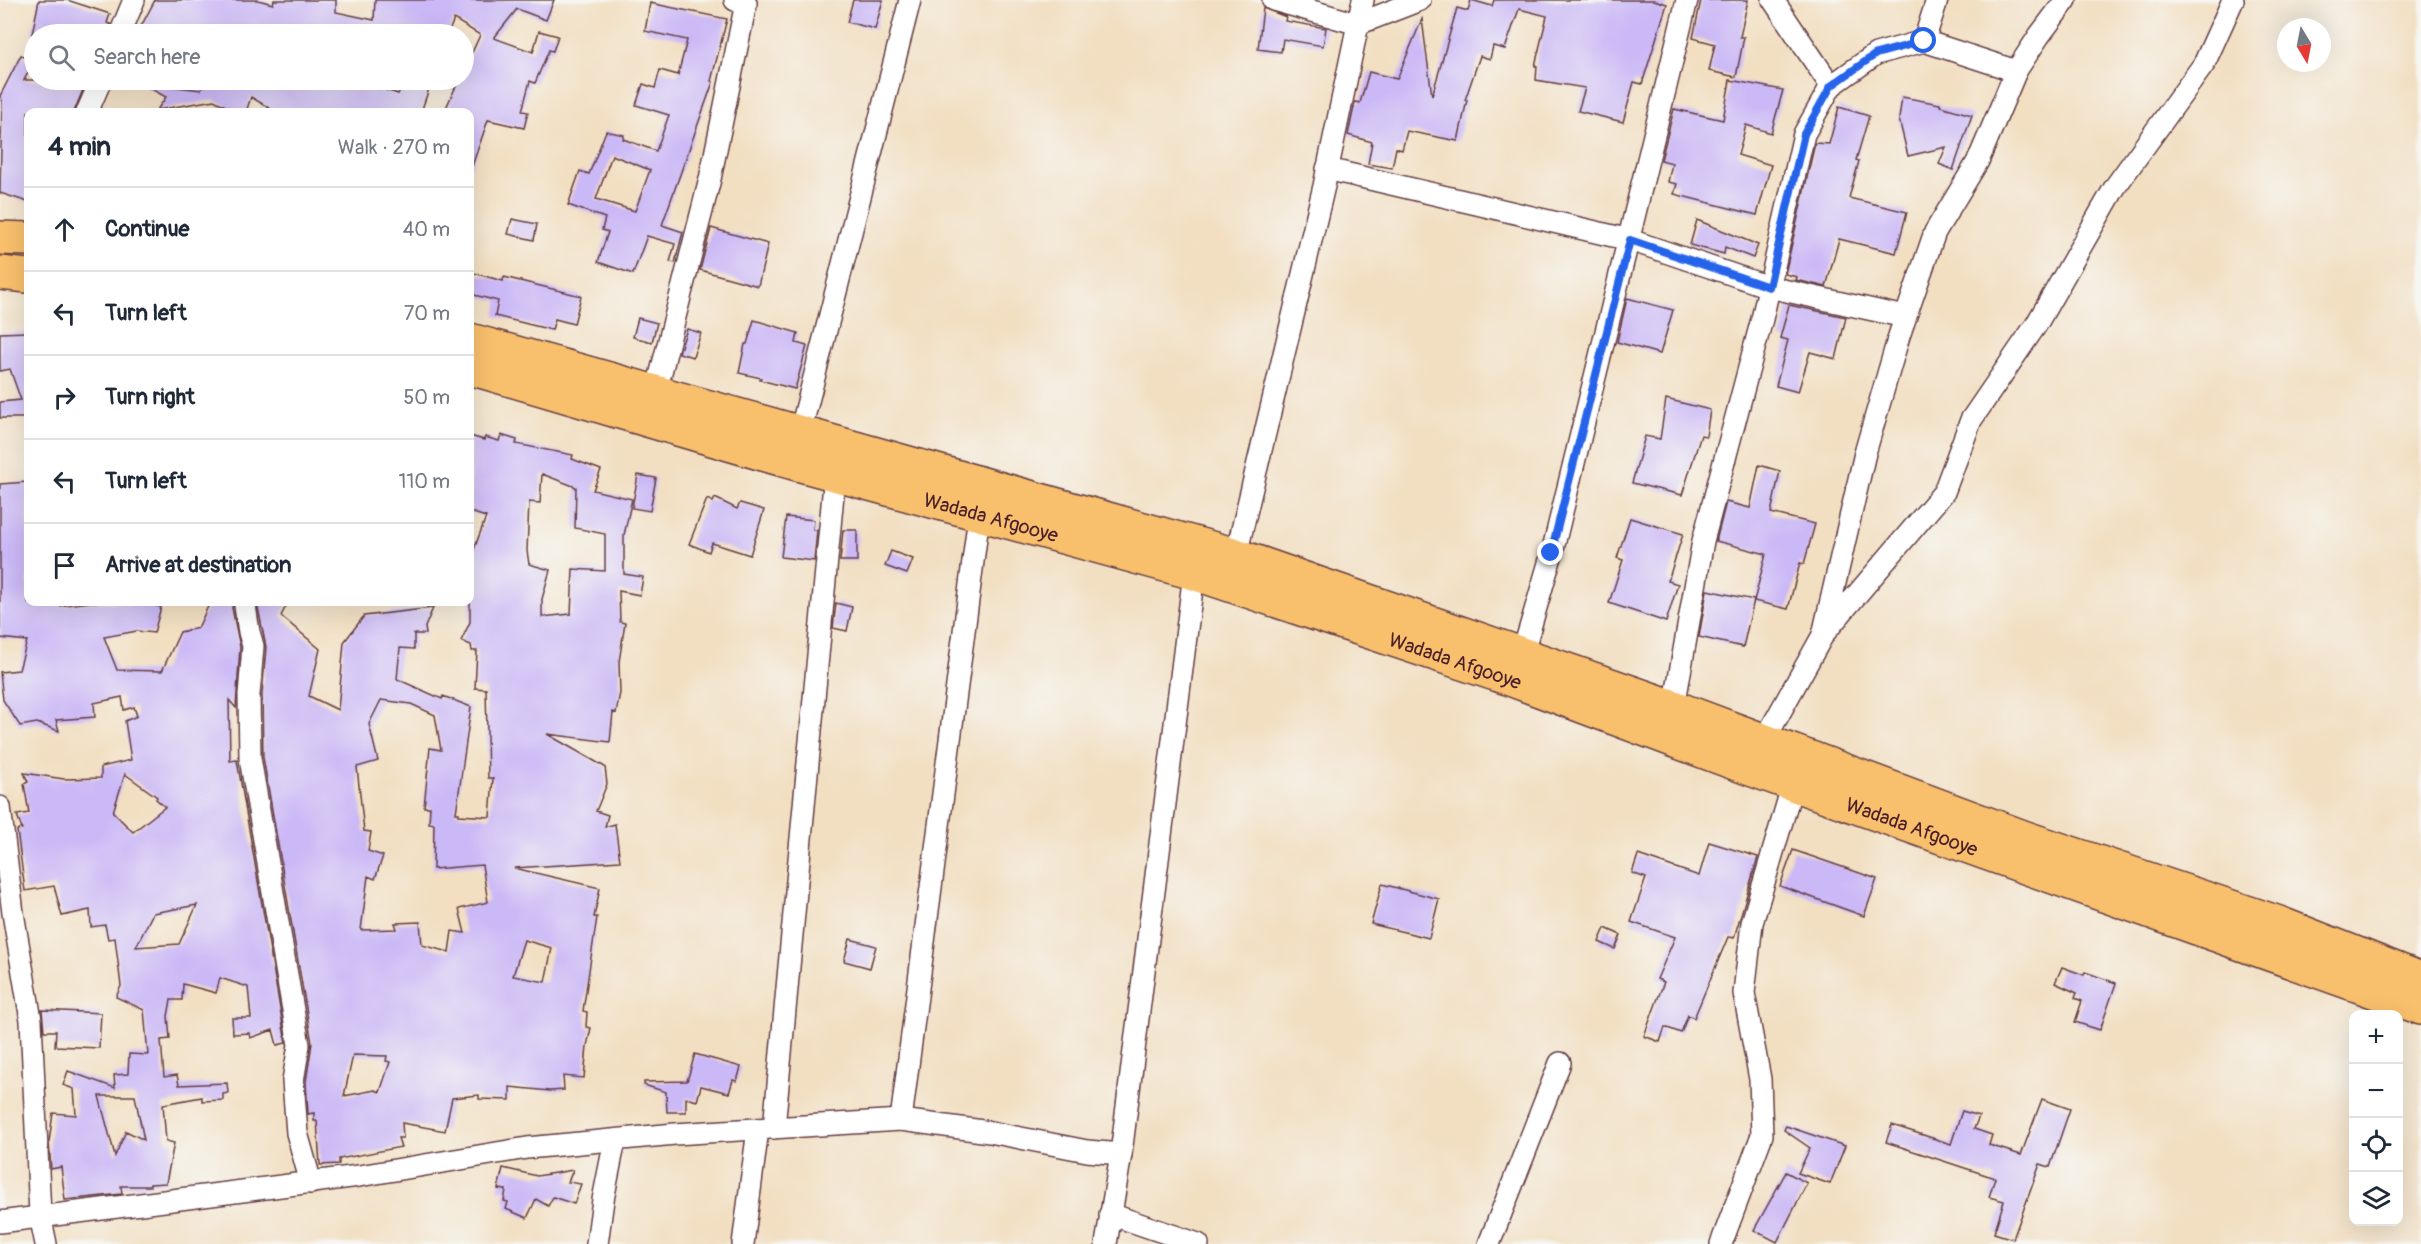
<!DOCTYPE html>
<html lang="en">
<head>
<meta charset="utf-8">
<style>
	body { margin:0; font-family:Pangolin,sans-serif; background:#f2f2f3; color:#1f2937 }
	.controls { position:absolute; right:18px; bottom:18px; display:grid; overflow:hidden; border-radius:12px; box-shadow:0 6px 24px #0002 }
	.controls button { width:54px; height:54px; display:grid; place-items:center; padding:0; border:0; border-bottom:2px solid #e0e1e3; background:#fff; color:#1f2937; font:30px sans-serif }
	.compass { position:absolute; left:2277px; top:18px; width:54px; height:54px; border-radius:50%; background:#fff; box-shadow:0 6px 24px #0002; rotate:170deg }
	.stop { position:absolute; width:18px; height:18px; margin:-14px; border:4px solid #2563eb; border-radius:50%; background:#fff }
	.stop.end { background:#2563eb; border-color:#fff; box-shadow:0 2px 6px #0008 }
	.list { margin:0; padding:0; list-style:none }
	h2 { display:flex; justify-content:space-between; align-items:center; height:78px; margin:0; padding:0 24px; font-size:26px }
	h2 small { font-size:20px; font-weight:400; color:#747a83 }
	.list li { display:grid; grid-template-columns:39px 1fr auto; gap:18px; align-items:center; box-sizing:border-box; height:84px; padding:0 24px; border-top:2px solid #e0e1e3 }
	.list b { display:block; font-size:22px; white-space:nowrap }
	.list em { font-size:20px; font-style:normal; color:#747a83 }
	.icon { flex:none; width:33px; height:33px; fill:none; stroke:currentColor; stroke-width:2; stroke-linecap:round; stroke-linejoin:round }
	.map { position:relative; flex:none; width:2421px; height:1244px; overflow:hidden }
	.search { position:absolute; background:#fff; box-shadow:0 6px 24px #0002; left:24px; top:24px; width:450px; height:66px; display:flex; align-items:center; gap:15px; box-sizing:border-box; padding:0 21px; border-radius:33px; color:#747a83; font-size:22px }
	.panel { position:absolute; background:#fff; box-shadow:0 6px 24px #0002; left:24px; top:108px; width:450px; height:498px; border-radius:12px }
	.map>svg:first-child { display:block }
	.building { fill:#cbb8f6; fill-rule:evenodd }
	.lines { fill:none; stroke-linecap:round; stroke-linejoin:round }
	.minor-casing { stroke:#633c42; stroke-width:24 }
	.trunk-casing { stroke:#633c42; stroke-width:36 }
	.minor { stroke:#fff; stroke-width:21 }
	.trunk { stroke:#f8bf6c; stroke-width:33 }
	.route { stroke:#2563eb; stroke-width:8 }
	.labels { text-anchor:middle; stroke-width:5; stroke-linejoin:round; paint-order:stroke }
	.street-label { font-size:20px; fill:#4a1f2b; stroke:#f6f6f2 }
</style>
</head>
<body>
<div class="map">
<svg width="2421" height="1244" viewBox="0 0 2421 1244">
	<rect width="100%" height="100%" fill="#f6f6f2"/>
	<filter id="ink" filterUnits="userSpaceOnUse"><feTurbulence type="fractalNoise" baseFrequency=".0167" numOctaves="2"/><feDisplacementMap in="SourceGraphic" scale="12" xChannelSelector="R" yChannelSelector="G"/><feConvolveMatrix kernelMatrix="1 2 1 2 8 2 1 2 1" color-interpolation-filters="sRGB"/></filter>
	<filter id="wash" filterUnits="userSpaceOnUse"><feTurbulence type="fractalNoise" baseFrequency=".008" numOctaves="4" result="noise"/><feDisplacementMap in="SourceGraphic" scale="24" xChannelSelector="R" yChannelSelector="G"/><feGaussianBlur stdDeviation="1.35" result="paint"/><feColorMatrix in="noise" values="0 0 0 0 0 0 0 0 0 0 0 0 0 0 0 0 0 1.4 0 .05"/><feComposite in="paint" operator="in"/></filter>
	<g filter="url(#wash)">
		<rect width="100%" height="100%" fill="#f2dfc2"/>
		<g id="blocks">
			<g class="building">
				<path d="M39 0H67L110 14 107 23 110 24 107 34H32Z"/>
				<path d="M155 0H258L273 4 274 0H336V12L374 20 375 0H554L546 20 517 9 494 38 533 52 539 31 558 36 553 51 549 50 535 83 530 81 522 111 528 112 524 128 488 120 472 166H470V112H444L459 80H464V70L480 35 454 19 448 34H137Z"/>
				<path d="M853 0H883L875 29 847 22Z"/>
				<path d="M1471 0 1492 6 1494 0H1654L1667 4 1642 84 1634 82 1623 122 1578 111 1585 88 1536 80 1537 66H1535L1547 16 1519 9 1505 49 1493 46 1490 59 1480 56 1465 100H1467L1458 141 1407 131 1402 150 1396 148 1392 168 1368 164 1372 142 1348 135 1355 102 1360 103 1369 72 1397 79 1422 19 1432 96 1457 8 1468 11Z"/>
				<path d="M1701 0H1748L1740 37H1744L1736 77 1709 71 1715 44 1693 38Z"/>
				<path d="M650 3 727 19 711 81 713 82 662 225 683 232 675 263 670 262 675 244 647 236 633 274 598 262 608 232 602 230 605 218 568 205 580 171 589 174 606 131 624 135 623 139 656 151 669 115 636 105 643 84 655 88 660 70 678 75 687 40 645 31ZM612 155 650 170 635 211 596 199Z"/>
				<path d="M1263 8 1286 17 1285 21 1326 28 1323 46 1283 39 1281 52 1258 49Z"/>
				<path d="M21 55 34 62 24 80H87L74 112H28V202L0 193 2 100 0 96Z"/>
				<path d="M135 80H169L170 86 201 90 205 80H350V85L383 89 398 94 405 80H432L421 112H276L251 97 246 112H237L214 100 157 110 166 97Z"/>
				<path d="M1730 80 1783 90 1771 133 1746 125 1738 155 1771 165 1757 215 1674 194 1677 184 1668 182 1672 163 1661 160 1674 109 1723 120Z"/>
				<path d="M1902 97 1940 104V106L1972 115 1953 170 1939 164 1946 147 1908 156 1899 119Z"/>
				<path d="M1839 107 1869 116 1856 160 1859 161 1849 198 1907 212 1896 253 1839 239 1826 287 1796 280 1797 277 1785 274 1815 143 1829 144Z"/>
				<path d="M512 219 537 224 534 240 508 234Z"/>
				<path d="M1697 220 1758 245 1753 258 1725 247 1724 254 1690 245Z"/>
				<path d="M711 228 768 244 758 286 700 270Z"/>
				<path d="M470 272 503 281 504 277 581 296 574 324 555 319 552 330 495 316 498 301 470 294Z"/>
				<path d="M1627 298 1673 310 1660 354 1617 342Z"/>
				<path d="M1789 305 1846 317 1836 359 1810 352 1798 392 1776 386 1788 340 1780 338Z"/>
				<path d="M638 318 657 323 652 342 633 337Z"/>
				<path d="M754 320 798 333 796 343 807 346 795 389 760 380 761 378 739 373 745 344H747Z"/>
				<path d="M687 329 701 333 693 357 679 353Z"/>
				<path d="M28 332V418H0V402L21 400 10 369 0 371V333Z"/>
				<path d="M1666 399 1710 410 1706 436 1701 435 1682 495 1632 483 1645 436 1660 439Z"/>
				<path d="M501 435 517 440 516 444 573 455 572 459 601 470 593 490 632 499 624 535V574L643 577 640 595 619 591 620 622 625 623 619 662 620 693 616 713 613 712 610 742 547 734 605 767 607 784 596 811 608 815 605 827 615 824 620 861 514 868 600 888 594 917H597L583 1011 587 1012 586 1027 591 1028 587 1046 584 1078 563 1076 564 1090 550 1091 510 1087V1100L479 1099V1095L452 1098 445 1131 402 1123 403 1138H398L401 1147 339 1159V1164L320 1165 317 1121H314V1113L308 1114 306 1082 312 1043 263 757 262 695 266 647 258 608 260 602H288L281 616 320 649 309 696 338 710 344 642 364 616 433 608 425 627 426 634H414V649L400 648 397 679 442 699 443 696 471 707 456 813H459V815L490 817 493 778H488L486 689 475 688 477 651H472L471 645 461 641 470 622V550L473 552 486 517 470 512V436L484 440 485 437 499 441ZM542 474 576 487 575 528 605 534V571L573 569 571 614 542 617V599L550 570 529 564 527 551 529 502 540 503ZM381 700 411 704 435 715 441 750 430 748 424 807H430L429 823 434 824 433 869 482 865 488 902 459 909 465 933 452 931 449 952 422 945 420 922 395 923 397 929 361 930 368 876 375 879 383 856 368 851 371 832 364 831 357 767 378 761 369 724ZM524 940 552 948 545 982 513 976ZM353 1055 387 1056 386 1061 390 1062 380 1092 375 1090 344 1096Z"/>
				<path d="M1759 465 1780 471 1771 513 1815 524 1804 564 1800 563 1788 609 1754 601 1766 554 1716 541 1726 502 1750 508Z"/>
				<path d="M638 475 656 478 650 511 632 508Z"/>
				<path d="M28 482V603L59 602V606L91 602H140L161 607 154 633 137 631 104 637 117 670 162 671 180 632 198 628 210 602H233L232 608 240 647 236 708 229 700 230 761 237 760 286 1043 277 1045 273 1030 250 1038 249 1033 233 1034 232 1018H251L248 987 220 978 216 993 183 984 182 1000H171L168 1016 170 1039 161 1040 164 1077 177 1075 179 1085 227 1083 228 1093 223 1094V1100L202 1101V1097L163 1104 166 1141 174 1143 166 1183 150 1184V1186H121L122 1194 65 1200 61 1167 51 1169 49 1142 53 1113 76 1115 74 1089 63 1085 68 1071 115 1088 114 1075 128 1074 129 1054 148 1055 144 1010 116 997 121 986 115 938 108 939 105 925 91 927 90 910 62 916 54 886 25 891 17 830 22 829 17 815 29 813 24 784 28 782 24 773 64 779 101 778V767L131 760 125 721 137 716 134 707 124 710 122 697 94 703 95 717 56 720 59 731 37 723 20 726 3 700 0 672 19 670 27 641 0 638V484ZM125 774 157 797 156 799 165 807 133 832 113 812ZM197 905 179 944 136 947 153 913ZM99 1096H135L144 1140 126 1131 115 1156Z"/>
				<path d="M715 498 737 509 740 503 764 510 750 555 712 543 709 552 689 544 707 499 713 502Z"/>
				<path d="M786 517 814 520 813 530H817L814 561 781 557Z"/>
				<path d="M1630 518 1683 534 1668 581 1678 584 1666 622 1609 603 1623 560 1617 558Z"/>
				<path d="M843 530H857V561H840Z"/>
				<path d="M891 551 913 559 907 574 885 566Z"/>
				<path d="M1707 590 1754 600 1743 647 1699 637Z"/>
				<path d="M836 603 852 607 847 631 833 628Z"/>
				<path d="M1709 842 1758 857 1734 938 1728 937 1694 1018 1688 1015 1681 1033 1665 1027 1660 1042 1644 1036 1664 982 1657 979 1675 937 1631 922 1646 878 1632 873 1638 855 1699 876Z"/>
				<path d="M1793 850 1877 879 1864 916 1780 886Z"/>
				<path d="M1382 884 1439 899 1429 938 1371 924Z"/>
				<path d="M1605 928 1621 935 1615 949 1599 942Z"/>
				<path d="M850 939 876 946 870 968 844 961Z"/>
				<path d="M2062 967 2084 975 2085 972 2116 983 2100 1030 2075 1022 2082 1001 2075 998 2077 993 2055 983Z"/>
				<path d="M42 1010 101 1013 99 1048 55 1046 56 1031H44Z"/>
				<path d="M695 1054 741 1067 737 1081 733 1080 729 1093 701 1086 697 1101 686 1098V1112H667L666 1092 644 1085V1082L687 1081Z"/>
				<path d="M2042 1099 2070 1109 2050 1167 2040 1164 2013 1239 1994 1233 2004 1201 1989 1197 1995 1178 1886 1142 1892 1125 1951 1144 1962 1111 1979 1116 1974 1129 1992 1135 1989 1145 2021 1155Z"/>
				<path d="M1786 1126 1845 1146 1830 1184 1798 1173 1810 1148 1784 1130Z"/>
				<path d="M503 1168 537 1176 573 1170 568 1182 581 1184 574 1204 553 1197 548 1206 536 1199 527 1218 506 1209 508 1202 504 1201 506 1190 498 1189Z"/>
				<path d="M1786 1172 1807 1183 1777 1242 1754 1230Z"/>
			</g>
		</g>
	</g>
	<g filter="url(#ink)">
		<use href="#blocks" fill-opacity="0" stroke="#633c42" stroke-width="1.5"/>
		<g class="lines">
			<defs>
				<g id="minor">
					<path d="M1273 0 1358 24 1420 0"/>
					<path d="M1773 0 1831 86"/>
					<path d="M120 34 134 0"/>
					<path d="M1924 41 1937 0"/>
					<path d="M87 112 101 80"/>
					<path d="M1327 169 1630 240 1769 287 1905 317"/>
					<path d="M656 392 710 179 746 3 735 0"/>
					<path d="M800 433 910 0"/>
					<path d="M1236 555 1324 186 1363 0"/>
					<path d="M247 602 245 606 249 632 253 646 249 695 250 758 299 1045 293 1081 297 1133 311 1183"/>
					<path d="M1826 631 1944 492 1971 420 2036 325 2115 187 2204 64 2233 0"/>
					<path d="M1522 655 1552 553 1687 0"/>
					<path d="M1674 707 1703 541 1762 319 1804 134 1831 86 1876 54 1924 41 2016 71"/>
					<path d="M1764 741 1823 635 1865 453 1899 336 1935 232 1978 161 2016 71 2039 36 2066 0"/>
					<path d="M0 807 13 913 31 1020 40 1215 46 1244"/>
					<path d="M901 1120 979 515"/>
					<path d="M774 1128 835 473"/>
					<path d="M1110 1214 1198 1244"/>
					<path d="M0 1222 359 1176 527 1148 675 1134 901 1120 990 1132 1087 1151 1121 1154"/>
					<path d="M597 1244 603 1200 615 1140"/>
					<path d="M743 1244 758 1129"/>
					<path d="M1106 1244 1121 1154 1194 573"/>
					<path d="M1489 1244 1560 1063"/>
					<path d="M1721 1244 1762 1135 1760 1079 1744 993 1752 923 1793 784"/>
				</g>
				<g id="trunk">
					<path d="M0 238 28 239"/>
					<path d="M0 273 28 276"/>
					<path d="M470 340 1236 555 1674 707 2026 838 2279 923 2421 979"/>
					<path id="s1" d="M470 368 797 464 1194 573 1507 678 1753 770 2421 1008"/>
				</g>
			</defs>
			<use href="#minor" class="minor-casing"/>
			<use href="#trunk" class="trunk-casing"/>
			<use href="#minor" class="minor"/>
			<use href="#trunk" class="trunk"/>
		</g>
	</g>
	<g class="lines" filter="url(#ink)">
		<path class="route" d="M1551 553 1630 240 1769 287 1804 134 1831 86 1876 54 1924 41"/>
	</g>
	<g class="labels">
		<g class="street-label">
			<text dy="7" stroke="none"><textPath href="#s1" startOffset="542">Wadada Afgooye</textPath></text>
			<text dy="7" stroke="none"><textPath href="#s1" startOffset="1028">Wadada Afgooye</textPath></text>
			<text dy="7" stroke="none"><textPath href="#s1" startOffset="1514">Wadada Afgooye</textPath></text>
		</g>
	</g>
</svg>
<div class="controls">
<button>+</button>
<button>−</button>
<button><svg class="icon" aria-label="locate" viewBox="0 0 24 24"><circle cx="12" cy="12" r="6"/><path d="M12 2v4M12 18v4M2 12h4M18 12h4"/></svg></button>
<button><svg class="icon" aria-label="layers" viewBox="0 0 24 24"><path d="M12 4l9 5-9 5-9-5zM3 14l9 5 9-5"/></svg></button>
</div>
<svg class="compass" viewBox="-18 -18 36 36"><path d="M0-13l5 13h-10z" fill="#e53935"/><path d="M0 13l5-13h-10z" fill="#747a83"/></svg>
<div class="stop" style="left:1924px;top:41px"></div>
<div class="stop end" style="left:1551px;top:553px"></div>
<div class="search"><svg class="icon" aria-label="search" viewBox="0 0 24 24"><circle cx="10" cy="10" r="6"/><path d="M15 15l6 6"/></svg>Search here</div>
<section class="panel">
<h2>4 min<small>Walk · 270 m</small></h2>
<ul class="list">
<li><svg class="icon" aria-label="ahead" viewBox="0 0 24 24"><path d="M12 20V5M6 11l6-6 6 6"/></svg><div><b>Continue</b></div><em>40 m</em></li>
<li><svg class="icon" aria-label="left" viewBox="0 0 24 24"><path d="M17 20v-9H6M10 6l-5 5 5 5"/></svg><div><b>Turn left</b></div><em>70 m</em></li>
<li><svg class="icon" aria-label="right" viewBox="0 0 24 24"><path d="M7 20v-9h11M14 6l5 5-5 5"/></svg><div><b>Turn right</b></div><em>50 m</em></li>
<li><svg class="icon" aria-label="left" viewBox="0 0 24 24"><path d="M17 20v-9H6M10 6l-5 5 5 5"/></svg><div><b>Turn left</b></div><em>110 m</em></li>
<li><svg class="icon" aria-label="arrive" viewBox="0 0 24 24"><path d="M6 21V4h12l-3 4 3 4H6"/></svg><div><b>Arrive at destination</b></div></li>
</ul>
</section>
</div>
</body>
</html>
